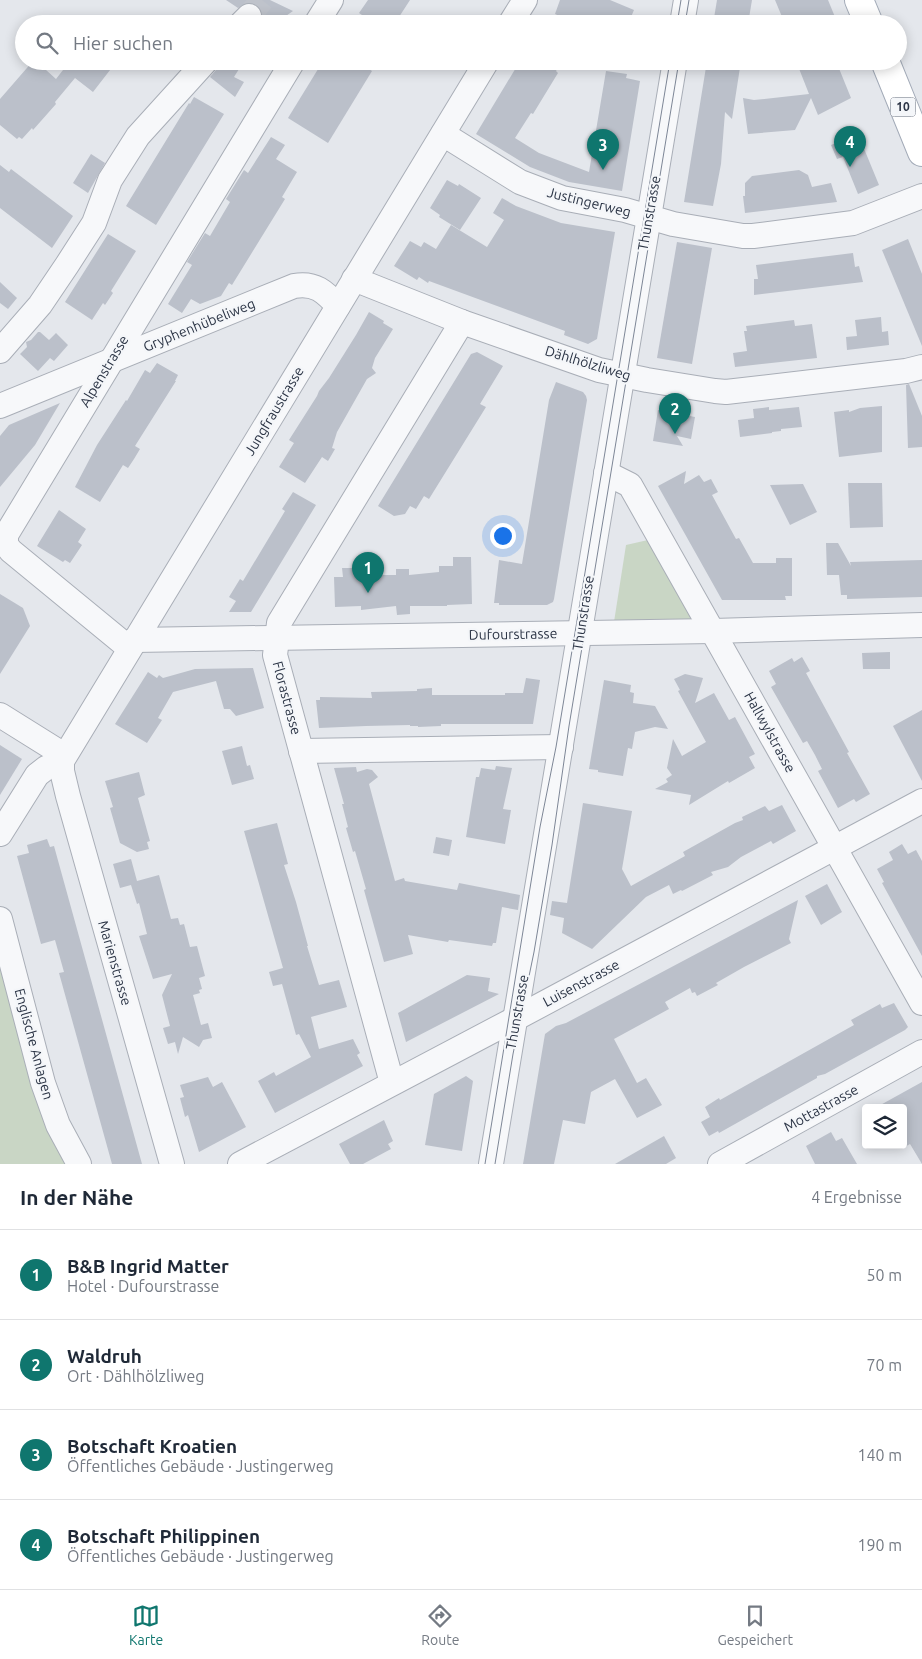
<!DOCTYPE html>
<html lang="de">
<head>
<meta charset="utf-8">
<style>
	body { margin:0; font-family:Ubuntu,sans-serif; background:#f6f6f7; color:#1f2937 }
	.controls { position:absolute; right:15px; bottom:15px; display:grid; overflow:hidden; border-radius:5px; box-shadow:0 2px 12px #0003 }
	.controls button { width:45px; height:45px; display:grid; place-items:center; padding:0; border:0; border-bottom:1px solid #e0e1e3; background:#fff; color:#1f2937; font:25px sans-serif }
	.you { position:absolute; left:502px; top:535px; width:18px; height:18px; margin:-12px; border:4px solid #fff; border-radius:50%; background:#1a73e8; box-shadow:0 0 0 8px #1a73e833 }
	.badge { display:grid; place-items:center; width:32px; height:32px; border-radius:50%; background:#0f766e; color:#fff; font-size:16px; font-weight:700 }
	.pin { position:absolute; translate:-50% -41px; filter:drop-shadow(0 1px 2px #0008) }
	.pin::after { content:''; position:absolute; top:26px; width:18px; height:15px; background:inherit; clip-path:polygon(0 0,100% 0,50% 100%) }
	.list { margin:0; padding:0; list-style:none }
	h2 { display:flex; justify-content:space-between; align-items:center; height:65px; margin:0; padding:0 20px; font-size:21px }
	h2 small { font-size:16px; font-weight:400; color:#747a83 }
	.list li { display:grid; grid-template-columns:32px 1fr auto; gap:15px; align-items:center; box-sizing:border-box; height:90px; padding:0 20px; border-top:1px solid #e0e1e3 }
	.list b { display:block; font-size:19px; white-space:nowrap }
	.list p { margin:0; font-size:16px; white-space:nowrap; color:#747a83 }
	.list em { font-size:16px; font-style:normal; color:#747a83 }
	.icon { flex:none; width:28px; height:28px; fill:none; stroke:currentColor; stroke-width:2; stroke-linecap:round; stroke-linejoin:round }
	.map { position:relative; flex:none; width:922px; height:1164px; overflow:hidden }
	.search { position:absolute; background:#fff; box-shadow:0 2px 12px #0003; left:15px; right:15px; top:15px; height:55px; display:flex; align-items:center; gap:12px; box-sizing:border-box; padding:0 18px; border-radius:28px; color:#747a83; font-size:19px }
	.sheet { height:425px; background:#fff }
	nav { display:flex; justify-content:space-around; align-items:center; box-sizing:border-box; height:70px; border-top:1px solid #e0e1e3; background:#fff; font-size:14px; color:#747a83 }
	nav a { display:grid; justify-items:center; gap:2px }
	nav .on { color:#0f766e }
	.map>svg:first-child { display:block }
	.green { fill:#c9d6c5 }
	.building { fill:#bbc0ca }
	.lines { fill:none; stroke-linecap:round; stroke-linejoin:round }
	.minor-tunnel { stroke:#bfc3cb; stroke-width:24; stroke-dasharray:24 12; stroke-linecap:butt }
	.minor-casing { stroke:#a9aeb7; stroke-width:26 }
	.major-casing { stroke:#a3abb8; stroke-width:30 }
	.minor { stroke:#f7f8fa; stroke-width:24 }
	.major { stroke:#fff; stroke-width:28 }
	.tram { stroke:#7d8696; stroke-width:1 }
	.labels { text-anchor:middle; stroke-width:4.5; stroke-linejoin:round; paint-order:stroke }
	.shield { fill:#f4f6f9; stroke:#676e7b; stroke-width:1 }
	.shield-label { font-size:12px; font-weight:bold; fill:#2b3445 }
	.street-label { font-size:14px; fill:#2b3445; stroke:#f4f6f9 }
</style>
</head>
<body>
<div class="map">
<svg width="922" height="1164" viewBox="0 0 922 1164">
	<rect width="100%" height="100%" fill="#e4e7ec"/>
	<g class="green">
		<path d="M648 540 693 617 692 620 614 622 626 545Z"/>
		<path d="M0 921 76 1164H0Z"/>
	</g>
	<g class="building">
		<path d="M226 0H270L293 11 283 18 279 24H260L262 19V13L258 6 253 3H246L238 8Z"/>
		<path d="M368 0H410L399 17 397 15 392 24H356L362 15 359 13Z"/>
		<path d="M560 0H610L634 10 628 24H577L555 14Z"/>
		<path d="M717 0H752L748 24H713Z"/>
		<path d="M775 0H828L835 17 819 24H785Z"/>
		<path d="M33 61H36L56 79 70 61H117L93 92 75 78 55 102 56 104 33 130 32 128 22 139 19 137 17 139 0 125V99Z"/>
		<path d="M219 61H244L234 77 244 82 235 97 210 77 216 70Z"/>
		<path d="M323 61H356L372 71 328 143 288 118Z"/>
		<path d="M520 61H562L556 71 558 73 533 114 531 113 515 138 539 153 589 172 606 71 627 74 626 78 640 81 622 191 569 182 530 167 476 134Z"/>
		<path d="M707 61H741L732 119 725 112 721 164 713 206 684 202Z"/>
		<path d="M796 61H836L851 98 818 115 811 98 795 130 748 134 743 98 754 100 809 94Z"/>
		<path d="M194 97 224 114 156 225 126 206 189 103 190 104Z"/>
		<path d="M858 134 879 185 858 194 843 157 837 159 831 145Z"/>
		<path d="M271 137 285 145 276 159 297 172 282 197 285 199 232 285 229 283 221 296 200 304 191 299 182 313 168 304 192 265 187 262 205 233 210 236 230 202 226 199 244 170 248 173Z"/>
		<path d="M91 154 105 163 88 193 73 183Z"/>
		<path d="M0 165 9 172 11 169 73 216 52 248 0 208Z"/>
		<path d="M799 170 808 175 812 187 831 183 837 202 745 213 743 196H745V183L752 176Z"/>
		<path d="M447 180 458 186 459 184 481 198 460 230 439 217 440 215 430 208Z"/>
		<path d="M502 198 516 206 561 223 615 232 597 339 588 344 564 335 565 331 429 281 428 283 419 277 417 280 394 266 410 241 421 247 424 242 436 249 451 225 487 247 504 220 493 213Z"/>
		<path d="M108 234 136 251 111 291 113 293 105 305 103 303 92 320 65 302Z"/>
		<path d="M908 239 922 274V346L882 250Z"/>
		<path d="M677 242 712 248 692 364 657 358Z"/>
		<path d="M853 253 855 267 859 266 863 282 754 295V279H758L756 265Z"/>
		<path d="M0 282 17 298 8 309 0 303Z"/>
		<path d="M369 312 384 321 383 323 393 329 375 358 372 368 376 373 367 379 337 432 332 448 335 449 328 461 322 457 305 483 279 467 294 443 289 440 317 396 319 391 329 378 356 335Z"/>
		<path d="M881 317 882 332 888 331 889 345 847 350 846 337 857 336 855 320Z"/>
		<path d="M794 320 795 326 812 324 817 358 735 367 733 353 747 351 744 331H747L746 326Z"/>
		<path d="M38 332H40L49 340 56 333 68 345 54 361 50 358 38 371 20 354 27 347 26 342 31 340Z"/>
		<path d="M477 352 503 366 480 404 486 407 429 499 424 496 416 509 410 506 405 514 394 516 378 506 471 354Z"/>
		<path d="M157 363 178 375 175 381H176L135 446 140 449 134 459 128 468 123 465 100 502 75 487 97 445 126 400 127 401 145 370 150 373Z"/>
		<path d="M556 382 583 392 586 396 587 400 554 599 553 602 547 605H499V603H494L499 560 522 564 549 400Z"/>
		<path d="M909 384 922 416V447L908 448 906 385Z"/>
		<path d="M60 403 35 445 0 487V436L9 425Z"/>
		<path d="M882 406V452L839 457 834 412 849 410V412L860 408Z"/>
		<path d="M769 407V410L799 407 802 427 781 429V431L772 432V433L740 437 738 420 754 418 753 409Z"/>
		<path d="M658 410 695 417 691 439 677 436 683 446 653 441Z"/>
		<path d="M686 471 684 484 699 475 704 482 711 479 718 492 712 495 736 539 739 538 753 563H776V558H792V596H785L786 600H722L658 486Z"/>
		<path d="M848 483H882L883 527 850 528Z"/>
		<path d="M803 484 817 512 790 525 770 485Z"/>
		<path d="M293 492 316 505 251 612H229L236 601 229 597 240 579 243 581 285 511 282 509Z"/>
		<path d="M59 510 86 529 78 542 82 545 70 563 65 560 63 562 37 546Z"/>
		<path d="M826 543H838L851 566 850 562 922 560V597L847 599V595H841L839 575H827Z"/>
		<path d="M453 557H471L472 604 447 605V606H410V614L397 615 396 606 361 610V606L335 607 334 577H343L342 568H366V575H396V569H409V575L439 572V566H453Z"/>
		<path d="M0 594 23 608 30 626 0 674Z"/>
		<path d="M890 652V669H863L862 653Z"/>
		<path d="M802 657 810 671 806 673 849 752 847 753 870 794 856 802 854 799 838 808 818 771 822 769 815 755 807 741 803 743 771 687 776 684 769 671 792 658 794 662Z"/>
		<path d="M253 668 264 708 236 716 230 709H224L216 681 173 692 158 718 162 720 147 743 115 724 148 672 157 678 159 675 163 678 195 669Z"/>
		<path d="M685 674 703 678 695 703 714 693 729 720 735 717 755 754 749 757 755 768 729 783 728 781 689 805 691 795 655 789 668 782 666 779 672 775 667 768 673 739 682 756 706 742 678 691 680 690 674 679Z"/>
		<path d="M526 678 540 680 533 724H441V726L418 727V726H410V725L366 726 319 728 316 700H320V697L372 698 371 692 417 691V689L432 688V695H505V693H523Z"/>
		<path d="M604 680 631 685 630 692 634 693 633 703 655 706 668 729 655 727 635 732 632 749 628 748 623 776 598 772V770L589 769Z"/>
		<path d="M922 710V781L893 726Z"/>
		<path d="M0 745 22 759 0 795Z"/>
		<path d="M242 746 247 766 250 765 254 779 232 785 222 751Z"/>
		<path d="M496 766 512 768 503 809 511 810 505 844 466 837 476 777H479L481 768 495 770Z"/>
		<path d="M356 767 357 772 367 769 372 770 378 777 369 784 395 881 404 878 405 881 457 890 459 883 520 895 518 910 502 907 496 943H493L492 946 449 940 448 942 408 935 413 954 384 962 364 890 366 889 355 851 353 852 346 828 348 827 342 804H344L334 768Z"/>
		<path d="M139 772 145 795 138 798 150 841 147 842 149 849 137 852 120 843 110 808 113 807 105 781Z"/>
		<path d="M583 803 632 811 622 869 631 886 685 856 683 852 735 823 743 820 742 817 765 806 769 811 782 805 796 831 773 844 771 841 741 857 728 867 711 872 713 875 682 891 681 890 673 894 669 885 646 897 592 949 562 933 564 918 550 915 552 901 567 903Z"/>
		<path d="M277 823 288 864 284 865 296 902 308 946H307L319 985 339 980 347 1007 311 1017 319 1049 353 1039 360 1053 357 1055 363 1066 275 1113 258 1081 274 1072 276 1076 311 1057 299 1034 296 1035 282 984 273 986 269 972 283 968 244 831Z"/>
		<path d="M436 837 452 840 449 856 433 853Z"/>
		<path d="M47 839 50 847 54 846 142 1164H112L59 973 64 972 55 940 41 944 17 856 29 853 27 845Z"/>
		<path d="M902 844 908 854 916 850 922 861V956L882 883 884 882 877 869 893 860 889 852Z"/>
		<path d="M131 859 137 881 159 875 171 919 178 918 180 925 184 924 190 947 197 946 205 976 199 978 202 989 199 990 200 993 193 995 201 1025 208 1023 212 1038 203 1040 199 1047 183 1037 178 1054 175 1042 168 1044 163 1028 170 1026 162 995 172 974 153 979 139 936 147 934 139 903 137 904 131 885 120 888 113 864Z"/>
		<path d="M827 884 842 912 821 925 805 896Z"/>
		<path d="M798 900 789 939 791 943 744 967 716 983 718 985 697 996 695 992 692 993 690 988 665 1002 669 1009 614 1039 637 1083 646 1078 662 1105 637 1118 615 1079 591 1092 585 1124 563 1120 554 1164H523L545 1034 556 1026 566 1023Z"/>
		<path d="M467 975 490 978 488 991 499 994 406 1042 398 1013Z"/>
		<path d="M894 1003 908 1027 905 1030 825 1074 817 1076V1078L719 1133 718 1131 709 1136 701 1122 710 1117 705 1107 719 1098 720 1100 854 1025 851 1020 880 1004 882 1008Z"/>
		<path d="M466 1076 473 1081 462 1151 425 1145 434 1094Z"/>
		<path d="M208 1077 213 1087 222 1082 246 1127 199 1152 188 1115 185 1117 180 1098 184 1097 180 1085Z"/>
		<path d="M922 1082V1164L910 1144 903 1148V1108H875Z"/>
		<path d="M384 1120 393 1141 388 1144 391 1149 363 1164H350L339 1144Z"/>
		<path d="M831 1132 836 1141 842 1138 857 1164H815L806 1146Z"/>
		<path d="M664 1136 676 1158 666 1164H615Z"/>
	</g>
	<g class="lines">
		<path class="minor-tunnel" d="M249 16 262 0"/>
		<defs>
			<g id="minor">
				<path d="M241 24 249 16"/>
				<path d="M316 24 331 0"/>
				<path d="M510 24 525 0"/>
				<path d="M682 24 686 0"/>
				<path d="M443 134 520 182 562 198 625 210 673 224 743 236H753L853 223 922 196"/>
				<path d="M354 279 462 322 599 370 647 380 715 391 726 392 906 371 922 367"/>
				<path d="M0 351 40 305 67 265 94 223 110 180 138 136 206 61"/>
				<path d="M0 406 294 286C315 282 325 292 338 306"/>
				<path d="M606 473 630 485 922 1003"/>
				<path d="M134 640 713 631 922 625"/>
				<path d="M129 648 11 551 6 545V535L293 61"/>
				<path d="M0 715 64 755"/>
				<path d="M301 751 561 747"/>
				<path d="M0 834 37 775 46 768 62 761"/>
				<path d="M0 919 43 1083 58 1125 79 1164"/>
				<path d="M392 1083 275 655 279 623 462 322"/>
				<path d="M172 1164 68 796 62 771V761L487 61"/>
				<path d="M240 1164 509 1022 922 801"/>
				<path d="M491 1164 675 61"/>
				<path d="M720 1164 922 1052"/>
			</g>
			<g id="major">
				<path d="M859 0 869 24"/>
				<path d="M885 61 922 152"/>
			</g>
		</defs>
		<use href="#minor" class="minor-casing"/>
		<use href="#major" class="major-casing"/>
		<use href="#minor" class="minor"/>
		<use href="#major" class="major"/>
		<g class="tram">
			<path d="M677 24 681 0"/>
			<path d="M685 24 689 0"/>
			<path d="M485 1164 540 827 556 747 670 61"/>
			<path d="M495 1164 513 1054 534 952 552 845 569 726 679 61"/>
		</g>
	</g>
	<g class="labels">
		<rect class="shield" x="890.5" y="97.5" width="25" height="19" rx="4"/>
		<g class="shield-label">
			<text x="903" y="111">10</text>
		</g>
		<g class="street-label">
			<text transform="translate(589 202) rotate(14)" y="5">Justingerweg</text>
			<text transform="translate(649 213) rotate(-80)" y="5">Thunstrasse</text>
			<text transform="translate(199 325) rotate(-22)" y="5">Gryphenhübeliweg</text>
			<text transform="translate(588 363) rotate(17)" y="5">Dählhölzliweg</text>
			<text transform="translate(104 371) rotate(-59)" y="5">Alpenstrasse</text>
			<text transform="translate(274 411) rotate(-59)" y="5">Jungfraustrasse</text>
			<text transform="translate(583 613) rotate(-81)" y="5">Thunstrasse</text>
			<text transform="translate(513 634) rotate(-1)" y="5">Dufourstrasse</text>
			<text transform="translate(287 698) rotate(75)" y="5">Florastrasse</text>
			<text transform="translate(770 732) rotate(61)" y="5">Hallwylstrasse</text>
			<text transform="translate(115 963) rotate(74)" y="5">Marienstrasse</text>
			<text transform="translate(581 983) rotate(-28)" y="5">Luisenstrasse</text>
			<text transform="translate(517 1012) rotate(-80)" y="5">Thunstrasse</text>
			<text transform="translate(34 1044) rotate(75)" y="5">Englische Anlagen</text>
			<text transform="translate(821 1108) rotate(-29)" y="5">Mottastrasse</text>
		</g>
	</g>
</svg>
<div class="controls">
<button><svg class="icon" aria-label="layers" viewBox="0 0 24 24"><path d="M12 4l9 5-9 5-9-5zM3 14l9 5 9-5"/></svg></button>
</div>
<div class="you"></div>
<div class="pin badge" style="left:368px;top:593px">1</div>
<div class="pin badge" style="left:675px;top:434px">2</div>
<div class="pin badge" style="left:603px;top:170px">3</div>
<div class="pin badge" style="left:850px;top:167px">4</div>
<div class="search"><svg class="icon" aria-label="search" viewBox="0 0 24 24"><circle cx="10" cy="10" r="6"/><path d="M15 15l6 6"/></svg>Hier suchen</div>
</div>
<section class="sheet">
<h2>In der Nähe<small>4 Ergebnisse</small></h2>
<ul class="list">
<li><span class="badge">1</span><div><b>B&amp;B Ingrid Matter</b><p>Hotel · Dufourstrasse</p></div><em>50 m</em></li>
<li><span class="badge">2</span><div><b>Waldruh</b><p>Ort · Dählhölzliweg</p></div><em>70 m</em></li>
<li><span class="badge">3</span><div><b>Botschaft Kroatien</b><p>Öffentliches Gebäude · Justingerweg</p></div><em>140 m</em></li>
<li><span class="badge">4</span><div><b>Botschaft Philippinen</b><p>Öffentliches Gebäude · Justingerweg</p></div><em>190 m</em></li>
</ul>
</section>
<nav>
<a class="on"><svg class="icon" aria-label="map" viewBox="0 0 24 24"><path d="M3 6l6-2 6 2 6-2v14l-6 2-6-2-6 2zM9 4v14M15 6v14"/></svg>Karte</a>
<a><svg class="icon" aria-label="directions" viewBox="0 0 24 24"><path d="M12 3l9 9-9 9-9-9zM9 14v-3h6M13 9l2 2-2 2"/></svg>Route</a>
<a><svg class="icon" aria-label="saved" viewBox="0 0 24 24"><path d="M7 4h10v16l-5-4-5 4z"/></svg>Gespeichert</a>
</nav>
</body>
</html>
